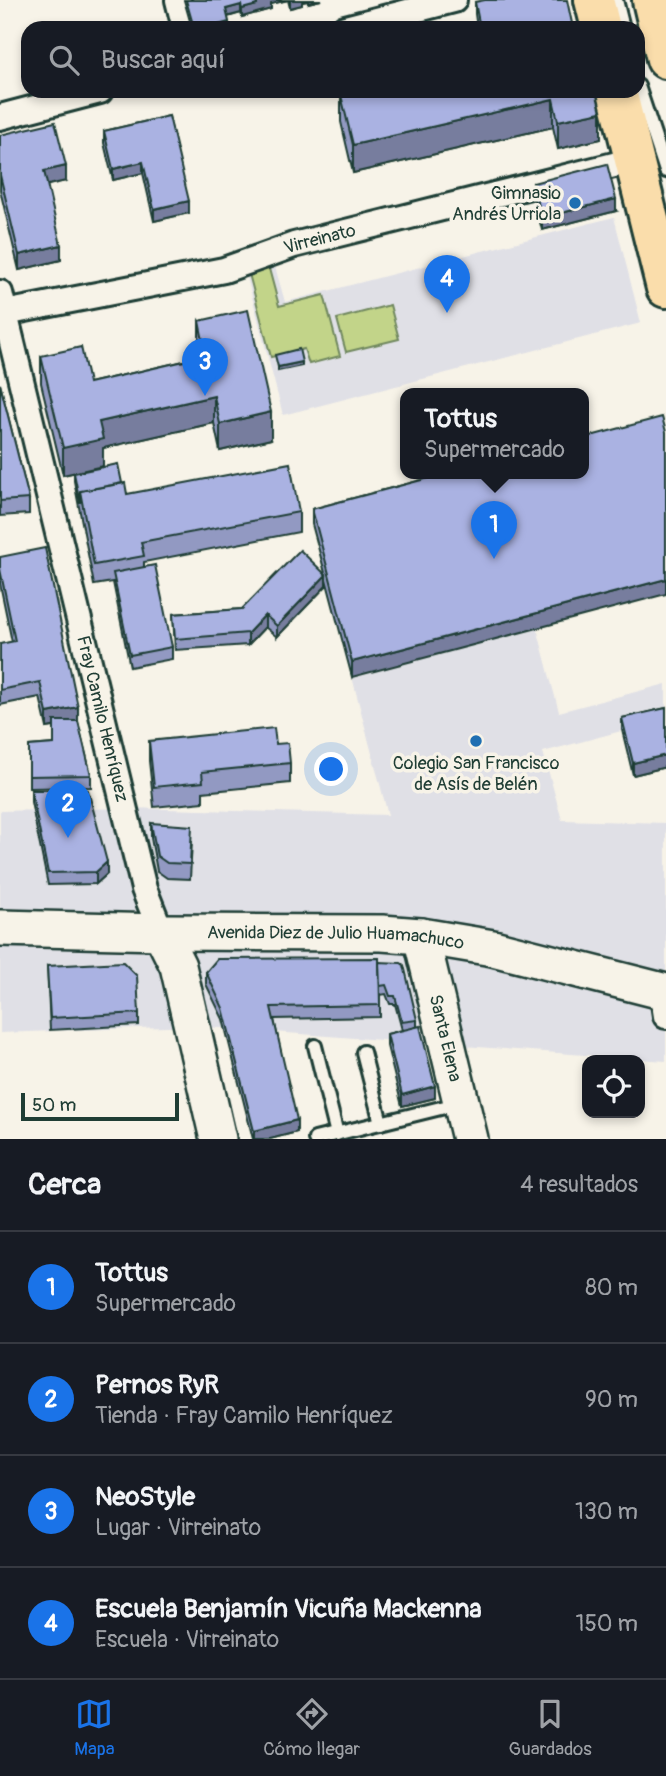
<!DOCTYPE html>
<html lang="es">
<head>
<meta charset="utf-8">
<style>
	body { margin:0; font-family:Pangolin,sans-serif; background:#20242c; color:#f1f3f6 }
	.controls { position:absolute; right:21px; bottom:21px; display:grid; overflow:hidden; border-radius:14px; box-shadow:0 4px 10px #0003 }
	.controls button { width:63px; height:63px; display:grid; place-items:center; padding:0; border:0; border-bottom:2px solid #363941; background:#171b24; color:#f1f3f6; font:35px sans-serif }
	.scale { position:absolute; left:21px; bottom:18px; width:158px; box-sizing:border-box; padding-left:7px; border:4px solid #1f3d34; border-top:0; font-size:19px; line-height:24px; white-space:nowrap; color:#1f3d34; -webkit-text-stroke:5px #f7f3e8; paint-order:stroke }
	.you { position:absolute; left:332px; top:770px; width:24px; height:24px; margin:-18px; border:5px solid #fff; border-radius:50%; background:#1a73e8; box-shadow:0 0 0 10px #1a73e833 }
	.badge { display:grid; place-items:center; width:46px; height:46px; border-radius:50%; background:#1a73e8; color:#fff; font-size:23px; font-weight:700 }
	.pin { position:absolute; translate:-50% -58px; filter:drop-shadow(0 2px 4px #0008) }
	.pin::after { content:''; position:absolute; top:37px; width:24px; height:21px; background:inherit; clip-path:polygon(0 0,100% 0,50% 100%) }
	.popup { position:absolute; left:400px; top:388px; width:189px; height:91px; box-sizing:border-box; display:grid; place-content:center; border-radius:14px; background:#171b24; filter:drop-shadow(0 2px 5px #0005); font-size:23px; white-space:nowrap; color:#9ea1a6 }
	.popup b { font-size:26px; color:#f1f3f6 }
	.popup::after { content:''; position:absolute; left:50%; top:100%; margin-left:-14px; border:14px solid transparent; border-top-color:#171b24 }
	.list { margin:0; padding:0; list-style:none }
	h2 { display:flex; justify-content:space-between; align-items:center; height:91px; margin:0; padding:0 28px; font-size:30px }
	h2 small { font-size:23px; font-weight:400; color:#9ea1a6 }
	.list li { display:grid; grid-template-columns:46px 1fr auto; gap:21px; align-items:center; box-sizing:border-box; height:112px; padding:0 28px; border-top:2px solid #363941 }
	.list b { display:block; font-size:26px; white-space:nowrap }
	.list p { margin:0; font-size:23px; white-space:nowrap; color:#9ea1a6 }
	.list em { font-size:23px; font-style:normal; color:#9ea1a6 }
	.icon { flex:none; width:38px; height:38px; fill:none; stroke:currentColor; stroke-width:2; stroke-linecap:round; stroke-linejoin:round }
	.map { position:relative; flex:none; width:666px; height:1139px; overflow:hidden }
	.search { position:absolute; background:#171b24; box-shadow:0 4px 10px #0003; left:21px; right:21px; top:21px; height:77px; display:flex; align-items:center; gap:18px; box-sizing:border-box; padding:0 24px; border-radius:21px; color:#9ea1a6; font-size:26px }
	.sheet { height:539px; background:#171b24 }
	nav { display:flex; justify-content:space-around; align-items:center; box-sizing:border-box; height:98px; border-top:2px solid #363941; background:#171b24; font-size:19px; color:#9ea1a6 }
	nav a { display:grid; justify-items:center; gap:4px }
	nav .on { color:#1a73e8 }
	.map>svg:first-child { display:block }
	.built { fill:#e0e0e6 }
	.green { fill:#c2d489; stroke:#70885e; stroke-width:2 }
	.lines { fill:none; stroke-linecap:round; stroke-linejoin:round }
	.lane-casing { stroke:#1f3d34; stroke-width:18 }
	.street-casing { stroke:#1f3d34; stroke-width:30 }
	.secondary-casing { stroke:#1f3d34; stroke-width:40 }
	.primary-casing { stroke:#1f3d34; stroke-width:44 }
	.lane { stroke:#f7f3e8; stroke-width:12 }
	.street { stroke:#f7f3e8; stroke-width:24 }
	.secondary { stroke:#f7f3e8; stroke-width:35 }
	.primary { stroke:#faddab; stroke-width:38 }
	.wall { fill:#9299c2; stroke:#1f3d34; stroke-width:2 }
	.shaded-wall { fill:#777d9e; stroke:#1f3d34; stroke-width:2 }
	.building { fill:#aab2e2; stroke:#1f3d34; stroke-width:2 }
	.poi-dot { fill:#1f6fb2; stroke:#f7f3e8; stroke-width:2.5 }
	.labels { text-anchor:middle; stroke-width:7; stroke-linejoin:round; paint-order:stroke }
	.poi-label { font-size:18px; fill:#1f3d34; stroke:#f7f3e8; text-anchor:end }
	.street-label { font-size:18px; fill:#1f3d34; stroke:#f7f3e8 }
</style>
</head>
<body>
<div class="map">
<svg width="666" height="1139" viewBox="0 0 666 1139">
	<rect width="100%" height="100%" fill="#f7f3e8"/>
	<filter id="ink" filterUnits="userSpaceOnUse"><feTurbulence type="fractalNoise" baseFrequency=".0143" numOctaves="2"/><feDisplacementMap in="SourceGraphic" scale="14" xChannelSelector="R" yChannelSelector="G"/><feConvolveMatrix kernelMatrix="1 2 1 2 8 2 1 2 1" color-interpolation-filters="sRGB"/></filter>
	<g filter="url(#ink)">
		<g class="built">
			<path d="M614 217 641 323 283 415 245 270 274 263 285 302Z"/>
			<path d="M537 628 559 712 666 684V719L543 752 562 820 666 823V1061L193 1026 0 1033V811L129 808 388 815 352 677Z"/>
		</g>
		<g class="green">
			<path d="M268 265 279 306 324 295 340 356 309 364 304 349 271 357 248 270Z"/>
			<path d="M390 305 399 339 346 352 337 319Z"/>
		</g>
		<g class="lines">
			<defs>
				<g id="lane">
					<path d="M616 0 623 28"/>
					<path d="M638 86 666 171"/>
					<path d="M315 1046 337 1134"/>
					<path d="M363 1052 381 1123"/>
					<path d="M315 1139 461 1103"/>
				</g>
				<g id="street">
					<path d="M178 0 185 28"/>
					<path d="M345 28 454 0"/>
					<path d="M0 117 100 91"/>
					<path id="s1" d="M0 293 144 889 161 932"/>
					<path id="s2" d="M5 313 224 270 294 245 634 160"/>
					<path d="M662 991 666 1016"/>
				</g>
				<g id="secondary">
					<path id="s3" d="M0 928 161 932 382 933 421 936 493 948 666 992"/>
					<path d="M161 932 178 966 218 1139"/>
					<path id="s4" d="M421 936 470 1139"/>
				</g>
				<g id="primary">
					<path d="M594 0 601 28"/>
					<path d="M652 0 666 59"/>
					<path d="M617 91 666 288"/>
				</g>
			</defs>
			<use href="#lane" class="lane-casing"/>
			<use href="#street" class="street-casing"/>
			<use href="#secondary" class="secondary-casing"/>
			<use href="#primary" class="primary-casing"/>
			<use href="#lane" class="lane"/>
			<use href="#street" class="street"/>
			<use href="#secondary" class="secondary"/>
			<use href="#primary" class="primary"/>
		</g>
		<g class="wall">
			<path d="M184 0H321L308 3V1L302 2V5L290 8 288 0 271 4V9L242 17 241 13 228 17 229 28H192Z"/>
			<path d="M475 2 573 28H477L475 14Z"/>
			<path d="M596 91 601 139 558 149 553 127 353 173 341 122V95Z"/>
			<path d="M169 116 189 213 154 221 143 173 113 180 104 143V131Z"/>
			<path d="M0 135 66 181 47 185 61 260 19 270 0 190Z"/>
			<path d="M533 183 616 211 542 230 533 195Z"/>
			<path d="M199 321 271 439 220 451 214 423 103 448V466L63 475 41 383V356L89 383 201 357 199 348Z"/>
			<path d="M0 384 29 499V514L0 516Z"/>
			<path d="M74 473 122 483 127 494 299 512V532L144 562V567L172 647V659L130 667 113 582 94 585 74 481Z"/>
			<path d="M448 473 352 677 326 579V586L277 637 265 627 248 645 175 650 173 614 242 609 325 573 312 524V509Z"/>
			<path d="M0 557 78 722 91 775V787L29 788V746L54 744V727L47 728 40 697 0 705V644L12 642 0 584Z"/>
			<path d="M666 708V767L633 775 622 730V718Z"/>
			<path d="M149 741 276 744 290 763V783L203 792V802L154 807 149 761Z"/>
			<path d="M31 790 107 874 96 884 48 885 31 802Z"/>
			<path d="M151 823 192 841 190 879 167 878 157 871 151 838Z"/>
			<path d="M379 962 417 1020V1026L435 1098 402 1106 387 1046V1034L402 1030 395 1004H390L386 994 380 995V1017L274 1019 297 1132 270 1139H253L223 1019 206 984V972Z"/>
			<path d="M47 966 139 1013V1025L50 1030Z"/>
		</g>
		<g class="shaded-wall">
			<path d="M261 0H288L271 4V9L242 17V9L257 5V1Z"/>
			<path d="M290 0H308V1L302 2V5L290 8Z"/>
			<path d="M308 0H321L308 3Z"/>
			<path d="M241 5V13L226 17V9Z"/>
			<path d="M229 22V28H207Z"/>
			<path d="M553 99V127L353 173V145Z"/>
			<path d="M601 112V139L558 149V121Z"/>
			<path d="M143 162V173L113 180V169Z"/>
			<path d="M66 166V181L44 186V171Z"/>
			<path d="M616 199V211L542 230V218Z"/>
			<path d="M189 201V213L154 221V209Z"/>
			<path d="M61 245V260L19 270V255Z"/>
			<path d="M302 362V366L278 371V367Z"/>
			<path d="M214 396V423L103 448V466L63 475V448L99 422Z"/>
			<path d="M271 412V439L220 451V424Z"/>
			<path d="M326 575V586L277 637V626Z"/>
			<path d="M666 579V594L352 677V662Z"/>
			<path d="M265 615V627L248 645V633Z"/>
			<path d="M78 707V722L47 728V713Z"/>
			<path d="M666 755V767L633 775V763Z"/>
			<path d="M107 862V874L96 884V872Z"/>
			<path d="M435 1086V1098L402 1106V1095Z"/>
			<path d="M297 1120V1132L270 1139H254V1131Z"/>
		</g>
		<g class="building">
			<path d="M186 0H256L257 5 242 9 241 5 226 9 229 22 207 28H194Z"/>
			<path d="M485 0H567L573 28H480L475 2Z"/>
			<path d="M357 91H596L601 112 558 121 553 99 353 145 341 95Z"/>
			<path d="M169 116 189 201 154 209 143 162 113 169 104 131Z"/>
			<path d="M55 122 66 166 44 171 61 245 19 255 0 175V135Z"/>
			<path d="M607 164 616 199 542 218 533 183Z"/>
			<path d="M248 310 271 412 220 424 214 396 99 422 103 439 63 448 41 356 81 347 89 383 206 356 199 321Z"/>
			<path d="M299 349 302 362 278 367 275 355Z"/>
			<path d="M0 384 29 499 0 501Z"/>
			<path d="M662 417 666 432V579L352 662 312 509 448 473H583V438Z"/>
			<path d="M290 463 299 512 141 542 144 556 94 565 80 491 125 483 127 494Z"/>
			<path d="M118 464 122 483 80 491V503L74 473Z"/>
			<path d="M45 548 78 707 47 713 40 682 0 690V644L15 641 0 569V557Z"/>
			<path d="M300 550 326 575 277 626 265 615 248 633 175 639 173 614 242 609Z"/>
			<path d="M155 565 172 647 130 655 113 573Z"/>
			<path d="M666 708V755L633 763 622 718Z"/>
			<path d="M54 721H78L91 775 29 776V746L54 744Z"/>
			<path d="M274 728 276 744 288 743 290 763 202 772 203 782 154 787 149 741Z"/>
			<path d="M31 790H88L107 862 96 872 48 873Z"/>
			<path d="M151 823 192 826 190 864 167 863 157 856Z"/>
			<path d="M379 958 380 1005 271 1007 297 1120 254 1131 223 1008 206 972 217 959Z"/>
			<path d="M123 962 137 976 139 1013 50 1018 47 966Z"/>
			<path d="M379 962 401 963 404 965 417 1020 402 1022 395 996H390L386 985 380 986Z"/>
			<path d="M420 1026 435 1086 402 1095 387 1034Z"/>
		</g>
	</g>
	<g class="poi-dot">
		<circle cx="575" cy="203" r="7"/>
		<circle cx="476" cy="741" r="7"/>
	</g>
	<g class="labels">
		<g class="poi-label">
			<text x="561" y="199">Gimnasio<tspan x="561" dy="21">Andrés Urriola</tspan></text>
			<text x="476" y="769" text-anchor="middle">Colegio San Francisco<tspan x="476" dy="21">de Asís de Belén</tspan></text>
		</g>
		<g class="street-label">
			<text dy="6" stroke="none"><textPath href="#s2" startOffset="324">Virreinato</textPath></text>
			<text dy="6" stroke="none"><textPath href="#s1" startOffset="438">Fray Camilo Henríquez</textPath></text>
			<text dy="6" stroke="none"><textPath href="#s3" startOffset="336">Avenida Diez de Julio Huamachuco</textPath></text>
			<text dy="6" stroke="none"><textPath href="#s4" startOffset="105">Santa Elena</textPath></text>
		</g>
	</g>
</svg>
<div class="controls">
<button><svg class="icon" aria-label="locate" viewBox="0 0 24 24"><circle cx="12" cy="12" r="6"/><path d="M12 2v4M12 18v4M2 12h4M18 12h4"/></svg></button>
</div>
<div class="scale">50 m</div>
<div class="you"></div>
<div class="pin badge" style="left:494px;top:559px">1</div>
<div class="popup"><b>Tottus</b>Supermercado</div>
<div class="pin badge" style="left:68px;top:838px">2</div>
<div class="pin badge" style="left:205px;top:396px">3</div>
<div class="pin badge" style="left:447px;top:313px">4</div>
<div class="search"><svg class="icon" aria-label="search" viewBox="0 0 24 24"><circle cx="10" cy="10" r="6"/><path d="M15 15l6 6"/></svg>Buscar aquí</div>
</div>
<section class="sheet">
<h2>Cerca<small>4 resultados</small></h2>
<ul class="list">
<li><span class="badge">1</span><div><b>Tottus</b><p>Supermercado</p></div><em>80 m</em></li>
<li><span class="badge">2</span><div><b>Pernos RyR</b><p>Tienda · Fray Camilo Henríquez</p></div><em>90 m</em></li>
<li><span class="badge">3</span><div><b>NeoStyle</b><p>Lugar · Virreinato</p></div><em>130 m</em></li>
<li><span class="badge">4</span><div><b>Escuela Benjamín Vicuña Mackenna</b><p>Escuela · Virreinato</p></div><em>150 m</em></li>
</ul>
</section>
<nav>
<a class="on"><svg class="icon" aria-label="map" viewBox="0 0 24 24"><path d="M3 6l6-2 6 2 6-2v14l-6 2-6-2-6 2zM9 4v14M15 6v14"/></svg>Mapa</a>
<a><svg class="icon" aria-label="directions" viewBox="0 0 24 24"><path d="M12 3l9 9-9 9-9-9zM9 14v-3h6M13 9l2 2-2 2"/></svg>Cómo llegar</a>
<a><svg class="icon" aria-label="saved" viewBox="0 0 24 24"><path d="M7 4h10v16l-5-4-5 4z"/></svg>Guardados</a>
</nav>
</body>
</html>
